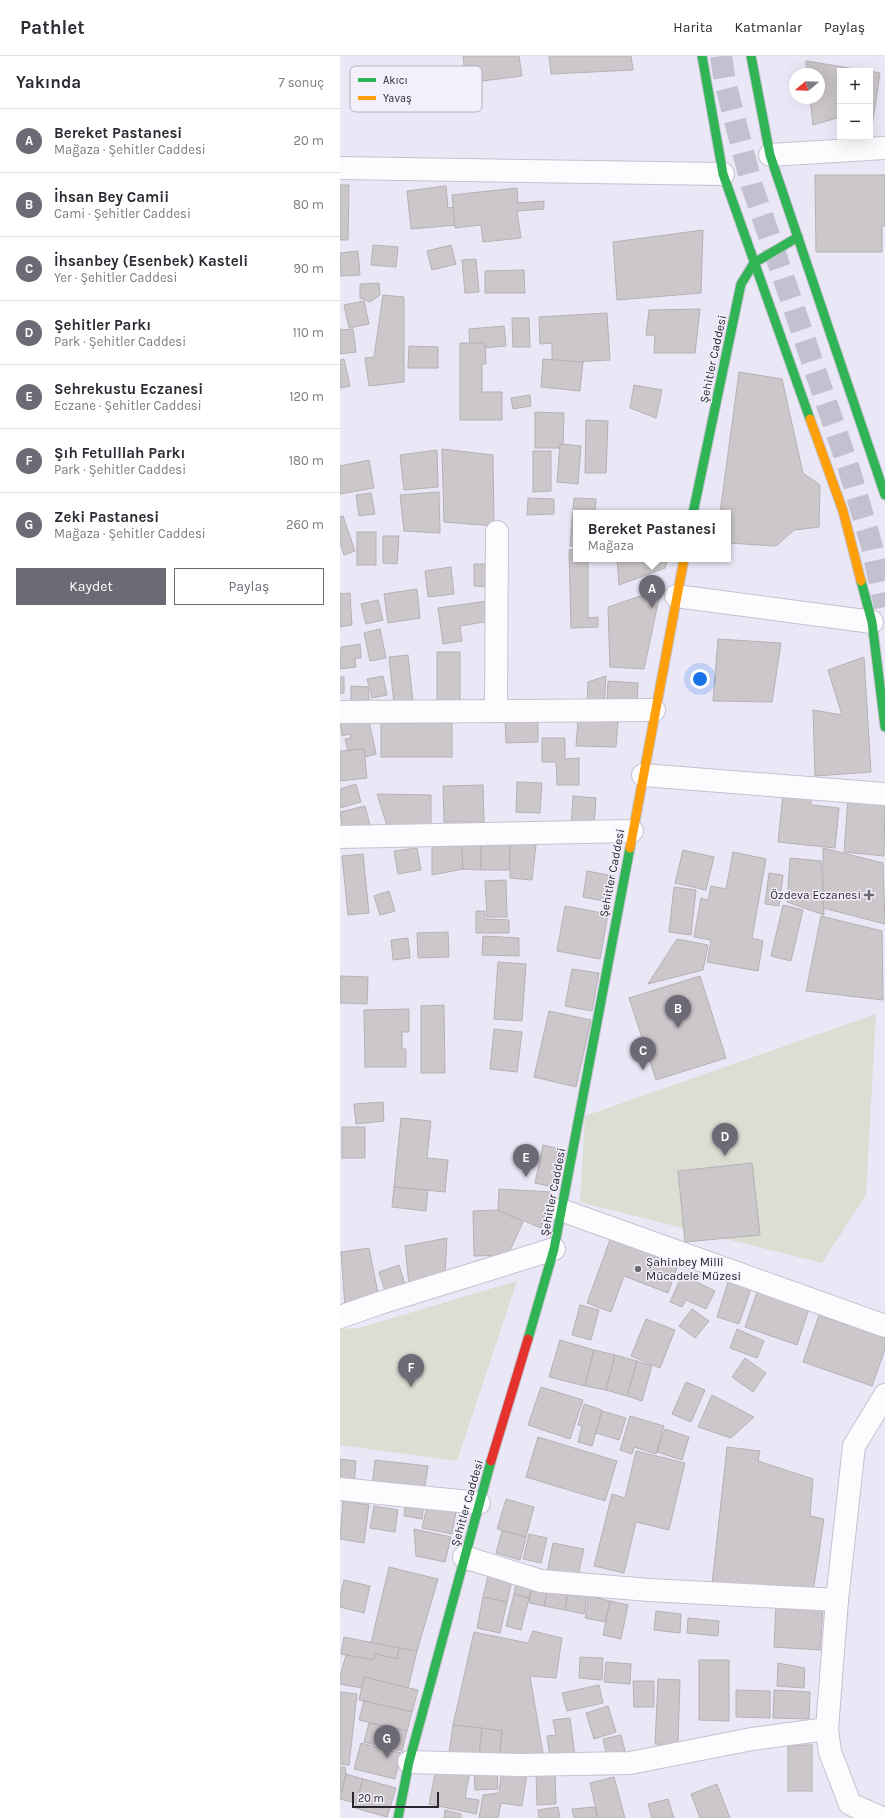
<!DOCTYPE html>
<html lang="tr">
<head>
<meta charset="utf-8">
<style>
	body { margin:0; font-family:Karla,sans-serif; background:#f7f7f7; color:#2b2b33 }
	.controls { position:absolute; right:12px; top:12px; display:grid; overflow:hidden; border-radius:0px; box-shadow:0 4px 16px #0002 }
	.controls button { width:36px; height:36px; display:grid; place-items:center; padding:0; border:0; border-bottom:1px solid #e1e1e2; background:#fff; color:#2b2b33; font:20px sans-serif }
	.compass { position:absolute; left:449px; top:12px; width:36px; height:36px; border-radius:50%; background:#fff; box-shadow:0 4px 16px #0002; rotate:251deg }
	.scale { position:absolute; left:12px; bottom:10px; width:87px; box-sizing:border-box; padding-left:4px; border:2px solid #292631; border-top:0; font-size:11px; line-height:14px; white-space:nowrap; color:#292631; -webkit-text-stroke:3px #f3f0fc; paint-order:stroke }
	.you { position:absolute; left:360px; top:623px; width:14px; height:14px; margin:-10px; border:3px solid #fff; border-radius:50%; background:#1a73e8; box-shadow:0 0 0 6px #1a73e833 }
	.badge { display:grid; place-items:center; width:26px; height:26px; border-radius:50%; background:#6d6a76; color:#fff; font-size:13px; font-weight:700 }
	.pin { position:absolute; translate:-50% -33px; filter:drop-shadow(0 1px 2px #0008) }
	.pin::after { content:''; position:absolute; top:21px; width:14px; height:12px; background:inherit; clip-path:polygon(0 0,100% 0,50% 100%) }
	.popup { position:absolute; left:233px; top:454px; width:158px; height:52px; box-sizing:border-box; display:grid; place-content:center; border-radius:0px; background:#fff; filter:drop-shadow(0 1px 3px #0005); font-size:13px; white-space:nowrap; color:#7c7c81 }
	.popup b { font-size:15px; color:#2b2b33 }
	.popup::after { content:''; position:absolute; left:50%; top:100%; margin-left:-8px; border:8px solid transparent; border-top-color:#fff }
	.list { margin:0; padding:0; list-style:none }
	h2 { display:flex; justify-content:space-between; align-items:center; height:52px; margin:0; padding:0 16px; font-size:17px }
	h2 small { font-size:13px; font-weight:400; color:#7c7c81 }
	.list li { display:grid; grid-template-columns:26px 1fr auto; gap:12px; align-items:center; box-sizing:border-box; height:64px; padding:0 16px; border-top:1px solid #e1e1e2 }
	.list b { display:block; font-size:15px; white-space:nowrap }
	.list p { margin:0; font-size:13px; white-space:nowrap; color:#7c7c81 }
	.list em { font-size:13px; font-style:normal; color:#7c7c81 }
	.actions { display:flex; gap:8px; padding:12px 16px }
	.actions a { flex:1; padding:9px 0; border:1px solid #6d6a76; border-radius:0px; text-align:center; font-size:14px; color:#6d6a76 }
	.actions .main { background:#6d6a76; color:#fff }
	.map { position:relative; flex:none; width:545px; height:1762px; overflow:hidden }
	header { display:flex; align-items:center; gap:24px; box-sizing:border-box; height:56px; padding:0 20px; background:#fff; border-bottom:1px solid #e1e1e2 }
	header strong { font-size:19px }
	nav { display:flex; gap:22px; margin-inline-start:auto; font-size:14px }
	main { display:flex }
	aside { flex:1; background:#fff }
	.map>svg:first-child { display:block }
	.green { fill:#dbded2 }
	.building { fill:#ccc7ca; stroke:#b6b1b4 }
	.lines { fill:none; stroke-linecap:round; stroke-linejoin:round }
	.primary-tunnel { stroke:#c3c0cf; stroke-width:22; stroke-dasharray:22 11; stroke-linecap:butt }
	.street-casing { stroke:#c5c2cf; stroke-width:24 }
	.fast-casing { stroke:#c5c2cf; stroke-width:11 }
	.slow-casing { stroke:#c5c2cf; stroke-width:11 }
	.jam-casing { stroke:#c5c2cf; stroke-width:11 }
	.street { stroke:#fcfbfe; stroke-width:22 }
	.fast { stroke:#30b455; stroke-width:9 }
	.slow { stroke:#ff9f0a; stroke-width:9 }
	.jam { stroke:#e5322d; stroke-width:9 }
	.poi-dot { fill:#6d6a76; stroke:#f3f0fc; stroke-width:1.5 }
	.labels { text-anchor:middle; stroke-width:3; stroke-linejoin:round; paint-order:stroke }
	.street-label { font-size:12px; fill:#292631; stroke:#f3f0fc }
	.poi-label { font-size:12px; fill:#292631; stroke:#f3f0fc; text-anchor:end }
	.key { fill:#f3f0fc; stroke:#b6b3bf; stroke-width:1 }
	.key-label { font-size:11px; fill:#292631 }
</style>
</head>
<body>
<header>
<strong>Pathlet</strong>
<nav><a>Harita</a><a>Katmanlar</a><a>Paylaş</a></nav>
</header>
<main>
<aside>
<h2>Yakında<small>7 sonuç</small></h2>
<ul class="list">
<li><span class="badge">A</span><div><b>Bereket Pastanesi</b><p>Mağaza · Şehitler Caddesi</p></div><em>20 m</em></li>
<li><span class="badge">B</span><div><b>İhsan Bey Camii</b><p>Cami · Şehitler Caddesi</p></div><em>80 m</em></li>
<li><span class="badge">C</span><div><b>İhsanbey (Esenbek) Kasteli</b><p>Yer · Şehitler Caddesi</p></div><em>90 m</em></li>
<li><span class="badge">D</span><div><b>Şehitler Parkı</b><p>Park · Şehitler Caddesi</p></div><em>110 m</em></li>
<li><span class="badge">E</span><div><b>Sehrekustu Eczanesi</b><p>Eczane · Şehitler Caddesi</p></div><em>120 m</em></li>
<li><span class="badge">F</span><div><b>Şıh Fetulllah Parkı</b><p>Park · Şehitler Caddesi</p></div><em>180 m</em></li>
<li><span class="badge">G</span><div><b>Zeki Pastanesi</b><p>Mağaza · Şehitler Caddesi</p></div><em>260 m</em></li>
</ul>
<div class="actions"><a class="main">Kaydet</a><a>Paylaş</a></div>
</aside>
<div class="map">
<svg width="545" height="1762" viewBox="0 0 545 1762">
	<rect width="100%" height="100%" fill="#eae7f7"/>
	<g class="green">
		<path d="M536 958 526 1139 482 1207 240 1146 245 1060Z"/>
		<path d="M177 1225 117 1405 0 1389V1273L19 1272Z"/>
	</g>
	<g class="building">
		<path d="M123 0H179L182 20 126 27Z"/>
		<path d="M209 0H291L293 14 211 18Z"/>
		<path d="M466 5 528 15H500V61L473 69 470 42H479V18H467Z"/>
		<path d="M530 15 540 17 530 84 504 88 503 81H530Z"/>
		<path d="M475 119H545V170H542V196H476Z"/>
		<path d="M0 129H9L8 184H0Z"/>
		<path d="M106 130 108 152 115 151 117 169 71 173 67 135Z"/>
		<path d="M177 132 178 147 204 145V153L177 155 181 182 143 186 141 169 115 172 112 139Z"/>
		<path d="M363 174 361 237 277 244 273 186Z"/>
		<path d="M33 189 58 191 56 211 31 209Z"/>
		<path d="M111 189 116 208 92 214 87 195Z"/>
		<path d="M18 195 20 219 1 220 0 197Z"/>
		<path d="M136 203 139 236 125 237 122 204Z"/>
		<path d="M184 214 185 237H145V215Z"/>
		<path d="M39 227 40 239 30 246 20 242V228Z"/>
		<path d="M43 239 64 241V326L29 330 25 302 34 301Z"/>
		<path d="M24 245 29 268 9 272 4 249Z"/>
		<path d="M360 253 355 297H314L315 279H306L309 254Z"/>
		<path d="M267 257 270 304 212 307V287L200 288 199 261Z"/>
		<path d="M172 262H189L190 291H173Z"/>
		<path d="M164 270 166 290 130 293 129 273Z"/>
		<path d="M13 273 16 296 0 298V274Z"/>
		<path d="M120 287H145L146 308H142V336H162V364H120Z"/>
		<path d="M69 290 98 291V312H68Z"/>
		<path d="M4 303 10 330 0 332V304Z"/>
		<path d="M203 303 243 306 240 335 201 331Z"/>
		<path d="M399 316 442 323 463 417 480 429 479 471 454 474 436 490 388 487V457H380Z"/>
		<path d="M294 329 322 334 316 362 290 352Z"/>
		<path d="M190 339 191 350 173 353 171 342Z"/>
		<path d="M195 356 224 357 223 392H195Z"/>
		<path d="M246 364 268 365 266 417H245Z"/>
		<path d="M220 388 241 390 238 428 217 426Z"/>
		<path d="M102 393 153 399 154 470 104 466Z"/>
		<path d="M97 394 98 431 64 434 60 399Z"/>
		<path d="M193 395H211V435L193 436Z"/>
		<path d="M29 404 34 432 0 438V410Z"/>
		<path d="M99 436 100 477 64 475 60 439Z"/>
		<path d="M31 437 35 458 19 460 16 439Z"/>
		<path d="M188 442 214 443V458L187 459Z"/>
		<path d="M234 442 256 443 255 457H236V490H230Z"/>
		<path d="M3 460 15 495 4 499 0 487V461Z"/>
		<rect x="17" y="476" width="19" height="33"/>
		<path d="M43 480H59L57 508 43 507Z"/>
		<path d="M236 493V503H248V562L258 561V571L231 572 229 494Z"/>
		<path d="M277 503H328L325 512 279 529Z"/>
		<path d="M134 508H153V531L134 530Z"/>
		<path d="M111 511 114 538 88 541 85 515Z"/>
		<path d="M77 533 80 562 48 567 44 538Z"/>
		<path d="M321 533 304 613 270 611 268 551Z"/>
		<path d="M10 537 12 569 0 571V538Z"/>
		<path d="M38 544 43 564 26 568 21 548Z"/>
		<path d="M147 545 150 565 120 570 122 585 103 588 98 552Z"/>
		<path d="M40 573 46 602 30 605 24 577Z"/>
		<path d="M378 583 441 587 432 646 373 645Z"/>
		<path d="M20 588 21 602H15L16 611 0 613 1 591Z"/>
		<path d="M97 596H120V648L97 647Z"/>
		<path d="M68 599 73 646 54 648 49 601Z"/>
		<path d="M524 601 531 716 475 720 473 654 502 659 488 614Z"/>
		<path d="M43 620 47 639 32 642 27 623Z"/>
		<path d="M266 620 264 651 247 650 248 626Z"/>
		<rect x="0" y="621" width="4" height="16"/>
		<path d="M268 625 298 627 297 648 267 646Z"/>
		<path d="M11 630 28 631 30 652H11Z"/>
		<path d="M20 662 21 667 29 665 36 698 25 701 24 693 8 694 5 683 11 682 10 678 2 680 0 667Z"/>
		<path d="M165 662 198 663V686L166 687Z"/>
		<path d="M238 663 278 666 276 691 236 690Z"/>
		<rect x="41" y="667" width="71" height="34"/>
		<path d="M202 682H225V703L239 702V729H217L216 706H202Z"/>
		<path d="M24 693 27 722 0 725V695Z"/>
		<path d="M177 726 202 727 200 757 176 756Z"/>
		<path d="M16 728 21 746 0 752V733Z"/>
		<path d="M143 729 144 766H104L103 730Z"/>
		<path d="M37 738 91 739V774L48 773Z"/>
		<path d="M443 739 471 743V749L499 752 495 792 438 786Z"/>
		<path d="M233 740 256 742 254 771 231 769Z"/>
		<path d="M508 742 545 745 544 800 504 796Z"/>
		<path d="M25 750 30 769 3 776 0 756Z"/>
		<path d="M141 781V814L123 813 121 783Z"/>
		<path d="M141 781 170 785 169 814H141Z"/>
		<path d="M121 783 123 813 92 819V785Z"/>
		<path d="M170 785 196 789 192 824 170 822Z"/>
		<path d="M77 792 81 814 58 818 54 795Z"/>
		<path d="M483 792 543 807 545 868 483 852Z"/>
		<path d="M343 794 374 801 366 834 335 827Z"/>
		<path d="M393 796 426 803 412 882 423 885 418 915 367 906 371 884 354 881 361 842 368 844 371 830 386 833Z"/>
		<path d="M23 798 29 857 8 859 2 800Z"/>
		<path d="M450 802 481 805 484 859 447 846Z"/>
		<path d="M247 815 274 820 269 846 243 841Z"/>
		<path d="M429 817 443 819 439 850 425 848Z"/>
		<path d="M166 824 167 861H147L145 825Z"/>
		<path d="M334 831 356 834 351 879 329 876Z"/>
		<path d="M49 835 55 855 40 859 34 840Z"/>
		<path d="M443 849 463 854 451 905 431 900Z"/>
		<path d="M225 850 268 858 260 903 217 895Z"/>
		<path d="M136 855H145V863L169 864V877H136Z"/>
		<path d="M481 860 542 875 543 944 466 935Z"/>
		<path d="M108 876 109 901 78 902 77 877Z"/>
		<path d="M143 880 179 882V900L142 899Z"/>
		<path d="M68 882 70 902 53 904 51 884Z"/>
		<path d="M337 883 368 889 363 914 308 928Z"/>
		<path d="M158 906 186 908 182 965 154 963Z"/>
		<path d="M232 913 259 917 252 955 225 950Z"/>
		<path d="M0 920 28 921 27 948 0 947Z"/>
		<path d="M360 920 386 1002 316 1024 289 942Z"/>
		<path d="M104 949 105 1017H81V950Z"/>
		<path d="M69 953V976H62V993H66V1011H25L24 954Z"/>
		<path d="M209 955 251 964 236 1031 194 1021Z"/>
		<path d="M154 973 182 976 177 1016 150 1013Z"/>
		<path d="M43 1046 44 1065 16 1068 14 1048Z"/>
		<path d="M61 1062 91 1065 87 1102 108 1104 105 1136 54 1131Z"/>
		<rect x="2" y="1071" width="23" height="31"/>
		<path d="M203 1089 226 1094 217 1132 195 1127Z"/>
		<path d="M412 1107 420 1179 345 1186 338 1115Z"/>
		<path d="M54 1131 88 1134 86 1155 52 1151Z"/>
		<path d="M159 1133 211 1136 201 1172 158 1154Z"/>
		<path d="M158 1154 183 1166 168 1199 134 1200 133 1155Z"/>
		<path d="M271 1181 339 1206 328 1237 284 1220 271 1256 247 1247Z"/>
		<path d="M107 1182 105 1219 69 1229 65 1190Z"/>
		<path d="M29 1192 39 1242 5 1251 1 1196Z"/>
		<path d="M59 1209 66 1232 46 1238 39 1216Z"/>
		<path d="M342 1219 375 1235 366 1253 346 1244 342 1251 330 1246Z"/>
		<path d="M390 1220 413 1227 399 1268 377 1261Z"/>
		<path d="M420 1227 472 1244 457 1289 405 1271Z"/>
		<path d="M240 1249 259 1254 251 1284 232 1279Z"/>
		<path d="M352 1253 369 1265 355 1282 339 1270Z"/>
		<path d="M479 1259 545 1282V1293L532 1330 463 1306Z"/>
		<path d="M306 1263 335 1274 320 1312 291 1300Z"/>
		<path d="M397 1273 424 1285 417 1302 390 1292Z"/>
		<path d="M220 1284 254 1294 245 1330 209 1321Z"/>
		<path d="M254 1294 275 1299 266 1334 245 1330Z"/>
		<path d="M275 1299 297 1305 287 1340 266 1334Z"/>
		<path d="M405 1302 426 1317 413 1336 392 1321Z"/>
		<path d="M297 1305 312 1310 302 1345 287 1340Z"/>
		<path d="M346 1326 365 1334 351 1366 332 1358Z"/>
		<path d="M201 1331 243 1344 230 1383 188 1369Z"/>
		<path d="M372 1339 414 1361 391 1382 358 1371Z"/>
		<path d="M244 1348 262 1354 252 1390 238 1386 242 1370 238 1369Z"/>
		<path d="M262 1355 286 1362 279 1384 256 1377Z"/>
		<path d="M290 1360 324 1370 316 1398 294 1391 292 1398 280 1394Z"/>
		<path d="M325 1373 349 1381 342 1404 317 1396Z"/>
		<path d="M198 1381 277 1405 265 1445 186 1421Z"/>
		<path d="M387 1391 420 1395 418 1405 473 1423 470 1460 484 1463 473 1536 372 1528Z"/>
		<path d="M296 1395 345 1407 329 1474 296 1466 284 1517 254 1510 272 1438 285 1442Z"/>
		<path d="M0 1403 16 1405 14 1430 0 1428Z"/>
		<path d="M35 1404 88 1410 84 1436 32 1430Z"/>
		<path d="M66 1443 84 1446 82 1463 64 1460Z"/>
		<path d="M166 1443 194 1451 186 1481 157 1473Z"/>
		<path d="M3 1445 29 1449 24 1487 0 1483Z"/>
		<path d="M34 1450 58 1454 55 1476 30 1472Z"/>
		<path d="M87 1450 116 1456 112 1478 82 1472Z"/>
		<path d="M74 1473 111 1481 105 1506 76 1500Z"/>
		<path d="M162 1475 186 1481 180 1504 156 1497Z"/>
		<path d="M189 1478 207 1482 201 1507 183 1503Z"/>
		<path d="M213 1487 244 1493 237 1524 207 1517Z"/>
		<path d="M49 1511 98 1523 77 1595 31 1587Z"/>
		<path d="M148 1520 172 1525 167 1546 143 1541Z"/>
		<path d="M4 1524 30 1530 24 1557 0 1551V1540Z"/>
		<path d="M177 1524 192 1528 189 1542 174 1538Z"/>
		<path d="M192 1528 208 1531 204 1550 189 1547Z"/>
		<path d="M208 1531 228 1536 225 1554 204 1550Z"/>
		<path d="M228 1536 247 1540 244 1558 225 1554Z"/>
		<path d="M174 1538 189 1542 181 1574 166 1570Z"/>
		<path d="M249 1540 270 1545 265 1566 245 1562Z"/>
		<path d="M143 1541 167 1546 160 1577 137 1572Z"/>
		<path d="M270 1545 288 1549 281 1583 263 1579Z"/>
		<path d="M436 1549 483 1553 480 1594 434 1591Z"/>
		<path d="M316 1555 341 1558 340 1577 314 1574Z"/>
		<path d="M348 1562 379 1565 378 1580 347 1577Z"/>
		<path d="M193 1575 222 1582 216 1622 190 1620 204 1703 159 1704 162 1675 113 1669 134 1576 188 1587Z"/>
		<path d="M4 1581 59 1592 57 1603 36 1598 33 1604 1 1598Z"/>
		<path d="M59 1592 77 1595 68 1632 24 1621 22 1632 0 1628V1620L6 1599 33 1604 36 1598 57 1603Z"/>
		<path d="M240 1601 263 1602 262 1624 239 1622Z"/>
		<path d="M359 1604H389V1665L359 1664Z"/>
		<path d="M266 1606 291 1608 290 1628 264 1626Z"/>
		<path d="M438 1607 465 1612 464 1632 437 1630Z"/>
		<path d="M24 1621 78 1634 72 1656 19 1644Z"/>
		<path d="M318 1623 340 1624 338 1689 315 1688Z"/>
		<path d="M293 1625H314V1651H294Z"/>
		<path d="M259 1629 263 1647 227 1655 222 1637Z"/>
		<path d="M396 1634 430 1635V1662L396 1661Z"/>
		<path d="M434 1634 470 1636 469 1663 433 1662Z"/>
		<path d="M0 1636 17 1638 9 1709 0 1708Z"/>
		<path d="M24 1645 72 1656 67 1675 19 1664Z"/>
		<path d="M268 1650 276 1676 254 1683 246 1657Z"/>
		<path d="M230 1662 235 1700 210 1703 207 1680 216 1679 213 1664Z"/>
		<path d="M29 1667 67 1675 62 1695 24 1686Z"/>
		<path d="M113 1669 142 1672 139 1702 109 1697Z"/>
		<path d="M142 1672 162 1675 159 1704 139 1702Z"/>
		<path d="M281 1679 285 1695 267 1700 263 1683Z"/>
		<path d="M21 1687 61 1697 55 1723 14 1713Z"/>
		<rect x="448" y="1689" width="24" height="46"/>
		<path d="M97 1708 130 1715 125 1742 139 1744 136 1758 89 1748Z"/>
		<path d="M0 1711H5L6 1718 1 1737Z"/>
		<path d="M157 1712 158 1733 135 1734 134 1713Z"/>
		<path d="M162 1714 187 1718 182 1750 161 1747 158 1762H139L143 1739 159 1737Z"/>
		<path d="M215 1714 216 1748 197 1749 196 1715Z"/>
		<path d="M6 1718 23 1723 16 1747 0 1743Z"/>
		<path d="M274 1721 285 1762H258L250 1727Z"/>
		<path d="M23 1723 56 1732 47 1761 15 1752Z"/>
		<path d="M377 1728 390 1762H360L351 1738Z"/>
		<path d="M328 1743 334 1762H312L308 1748Z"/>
		<path d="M218 1751 220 1762H199L198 1754Z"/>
		<path d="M255 1751 257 1762H234L232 1753Z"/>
		<path d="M105 1754 121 1758V1762H104Z"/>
	</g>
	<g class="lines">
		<path class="primary-tunnel" d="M381 0 385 26 412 130 509 413 531 487 545 551"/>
		<defs>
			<g id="street">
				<path d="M430 99 545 92"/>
				<path d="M0 112 383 118"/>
				<path d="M336 540 532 566"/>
				<path d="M156 655 157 476"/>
				<path d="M0 656 314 654"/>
				<path d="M303 719 545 738"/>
				<path d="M0 781 292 775"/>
				<path d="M221 1154 545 1270"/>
				<path d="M0 1261 40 1247 214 1193"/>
				<path d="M0 1433 139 1447"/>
				<path d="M124 1501 201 1525 309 1534 497 1544"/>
				<path d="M69 1706 181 1709 290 1707 412 1683 487 1673"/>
				<path d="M542 1762 510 1748 490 1696 487 1673 497 1544 514 1390 545 1339"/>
			</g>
			<g id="fast">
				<path d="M362 0 383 118 470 363"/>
				<path d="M411 0 430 99 545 439"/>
				<path d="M353 457 401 228 414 207 458 181"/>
				<path d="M521 525 532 566 545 671"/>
				<path d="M188 1283 214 1193 290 792"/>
				<path d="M58 1762 69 1706 151 1405"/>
			</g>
			<g id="slow">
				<path d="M470 363 503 455 521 525"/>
				<path d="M290 792 344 503"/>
			</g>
			<path id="jam" d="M151 1405 188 1283"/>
		</defs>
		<use href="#street" class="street-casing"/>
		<use href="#fast" class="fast-casing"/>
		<use href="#slow" class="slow-casing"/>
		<use href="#jam" class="jam-casing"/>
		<use href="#street" class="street"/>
		<use href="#fast" class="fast"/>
		<use href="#slow" class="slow"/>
		<use href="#jam" class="jam"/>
	</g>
	<g class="poi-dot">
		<path d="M527 833h4v4h4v4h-4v4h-4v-4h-4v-4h4z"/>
		<circle cx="298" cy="1213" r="4"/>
	</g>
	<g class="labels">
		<g class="street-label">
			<text transform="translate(373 303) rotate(-78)" y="4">Şehitler Caddesi</text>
			<text transform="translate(272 817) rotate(-79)" y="4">Şehitler Caddesi</text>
			<text transform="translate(213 1136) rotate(-79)" y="4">Şehitler Caddesi</text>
			<text transform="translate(127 1447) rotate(-74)" y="4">Şehitler Caddesi</text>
		</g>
		<g class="poi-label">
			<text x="521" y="843">Özdeva Eczanesi</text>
			<text x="306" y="1210" text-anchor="start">Şahinbey Milli<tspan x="306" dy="14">Mücadele Müzesi</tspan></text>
		</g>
	</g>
	<rect x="10" y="10" width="132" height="46" rx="6" class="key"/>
	<rect x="18" y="22" width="18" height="4" fill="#30b455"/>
	<rect x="18" y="40" width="18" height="4" fill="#ff9f0a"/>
	<g class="key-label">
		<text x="43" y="28">Akıcı</text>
		<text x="43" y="46">Yavaş</text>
	</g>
</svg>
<div class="controls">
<button>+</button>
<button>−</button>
</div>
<svg class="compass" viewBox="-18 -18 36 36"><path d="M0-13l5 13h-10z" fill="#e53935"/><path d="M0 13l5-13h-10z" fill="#7c7c81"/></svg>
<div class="scale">20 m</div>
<div class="you"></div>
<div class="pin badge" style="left:312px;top:552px">A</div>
<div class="popup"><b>Bereket Pastanesi</b>Mağaza</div>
<div class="pin badge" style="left:338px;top:972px">B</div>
<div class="pin badge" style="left:303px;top:1014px">C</div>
<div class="pin badge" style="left:385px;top:1100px">D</div>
<div class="pin badge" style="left:186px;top:1121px">E</div>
<div class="pin badge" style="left:71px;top:1331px">F</div>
<div class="pin badge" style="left:47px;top:1702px">G</div>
</div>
</main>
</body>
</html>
